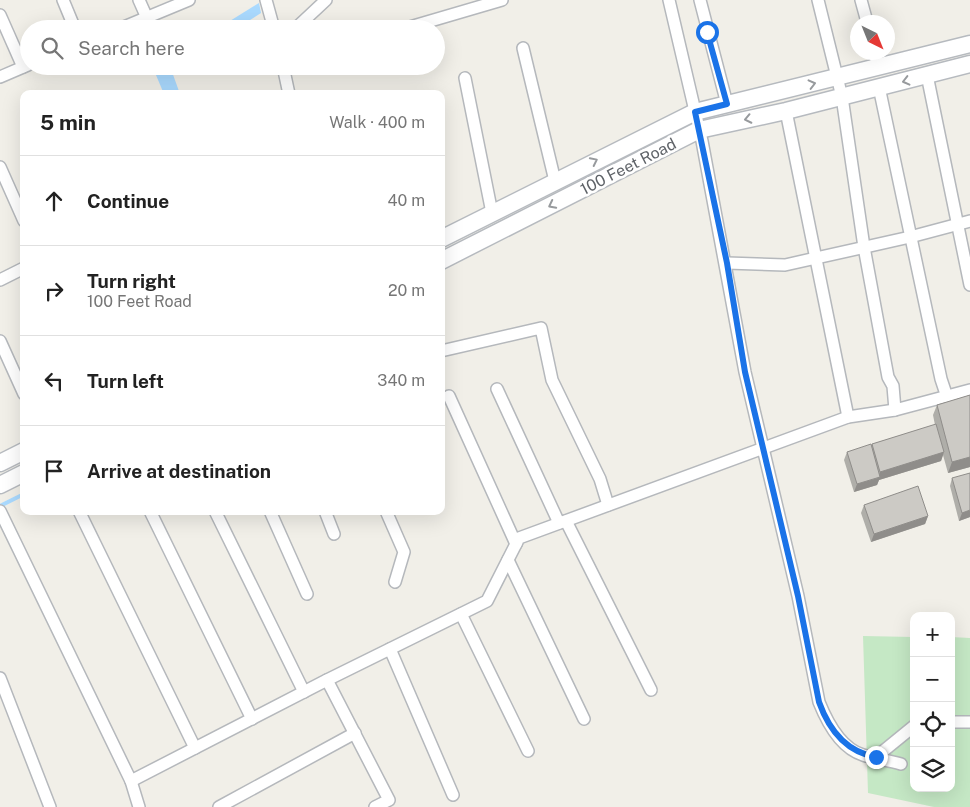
<!DOCTYPE html>
<html lang="en">
<head>
<meta charset="utf-8">
<style>
	body { margin:0; font-family:"Public Sans",sans-serif; background:#f6f6f6; color:#222 }
	.controls { position:absolute; right:15px; bottom:15px; display:grid; overflow:hidden; border-radius:10px; box-shadow:0 5px 20px #0002 }
	.controls button { width:45px; height:45px; display:grid; place-items:center; padding:0; border:0; border-bottom:1px solid #e0e0e0; background:#fff; color:#222; font:25px sans-serif }
	.compass { position:absolute; left:850px; top:15px; width:45px; height:45px; border-radius:50%; background:#fff; box-shadow:0 5px 20px #0002; rotate:137deg }
	.stop { position:absolute; width:15px; height:15px; margin:-11px; border:4px solid #1a73e8; border-radius:50%; background:#fff }
	.stop.end { background:#1a73e8; border-color:#fff; box-shadow:0 1px 5px #0008 }
	.list { margin:0; padding:0; list-style:none }
	h2 { display:flex; justify-content:space-between; align-items:center; height:65px; margin:0; padding:0 20px; font-size:21px }
	h2 small { font-size:16px; font-weight:400; color:#767676 }
	.list li { display:grid; grid-template-columns:32px 1fr auto; gap:15px; align-items:center; box-sizing:border-box; height:90px; padding:0 20px; border-top:1px solid #e0e0e0 }
	.list b { display:block; font-size:19px; white-space:nowrap }
	.list p { margin:0; font-size:16px; white-space:nowrap; color:#767676 }
	.list em { font-size:16px; font-style:normal; color:#767676 }
	.icon { flex:none; width:28px; height:28px; fill:none; stroke:currentColor; stroke-width:2; stroke-linecap:round; stroke-linejoin:round }
	.map { position:relative; flex:none; width:970px; height:807px; overflow:hidden }
	.search { position:absolute; background:#fff; box-shadow:0 5px 20px #0002; left:20px; top:20px; width:425px; height:55px; display:flex; align-items:center; gap:12px; box-sizing:border-box; padding:0 18px; border-radius:28px; color:#767676; font-size:19px }
	.panel { position:absolute; background:#fff; box-shadow:0 5px 20px #0002; left:20px; top:90px; width:425px; height:425px; border-radius:10px }
	.map>svg:first-child { display:block }
	.green { fill:#c5e8c5 }
	.water { fill:#aadaff }
	.lines { fill:none; stroke-linecap:round; stroke-linejoin:round }
	.stream { stroke:#aadaff; stroke-width:4 }
	.street-casing { stroke:#b5b8bc; stroke-width:14 }
	.secondary-casing { stroke:#b6babf; stroke-width:19 }
	.street { stroke:#fff; stroke-width:11 }
	.secondary { stroke:#fff; stroke-width:16 }
	.wall { fill:#afaea9 }
	.shaded-wall { fill:#8f8d8a }
	.building { fill:#cccac5; stroke:#8f8d8a }
	.oneway { stroke:#979a9d }
	.route { stroke:#1a73e8; stroke-width:6 }
	.labels { text-anchor:middle; stroke-width:5; stroke-linejoin:round; paint-order:stroke }
	.street-label { font-size:16px; fill:#5f6368; stroke:#fff }
</style>
</head>
<body>
<div class="map">
<svg width="970" height="807" viewBox="0 0 970 807">
	<rect width="100%" height="100%" fill="#f1efe8"/>
	<path class="green" d="M863 636 914 637V788H951V637L970 638V807H934L868 793Z"/>
	<g class="water">
		<path d="M259 3 261 13 236 29H217Z"/>
		<path d="M156 66H176L171 69 180 94H164L153 68Z"/>
	</g>
	<g class="lines">
		<path class="stream" d="M0 506 24 494"/>
		<defs>
			<g id="street">
				<path d="M63 0 75 29"/>
				<path d="M139 0 147 18"/>
				<path d="M266 0 274 29"/>
				<path d="M669 0 702 141 745 372 798 596 819 702C827 722 840 748 863 755 875 759 888 760 901 764"/>
				<path d="M700 0 727 104"/>
				<path d="M818 0 842 97 864 247 888 377 893 386 895 410"/>
				<path d="M861 0 867 22"/>
				<path d="M0 15 23 67"/>
				<path d="M119 29 189 0"/>
				<path d="M295 29 326 0"/>
				<path d="M403 29 502 0"/>
				<path d="M523 48 555 181"/>
				<path d="M874 52 878 67"/>
				<path d="M283 66 289 94"/>
				<path d="M927 75 970 285"/>
				<path d="M0 77 28 65"/>
				<path d="M465 78 492 213"/>
				<path d="M879 87 941 379 947 397"/>
				<path d="M786 111 848 417"/>
				<path d="M0 167 24 221"/>
				<path d="M727 263 785 265 910 237 970 221"/>
				<path d="M0 280 24 268"/>
				<path d="M0 341 24 394"/>
				<path d="M441 351 541 328 552 380 600 479 608 505"/>
				<path d="M497 389 559 523"/>
				<path d="M449 396 516 544"/>
				<path d="M0 511 131 781 139 807"/>
				<path d="M79 511 195 748"/>
				<path d="M150 511 252 719"/>
				<path d="M215 511 304 692"/>
				<path d="M270 511 307 594"/>
				<path d="M325 511 334 534"/>
				<path d="M386 511 404 552 395 582"/>
				<path d="M566 521 651 690"/>
				<path d="M508 560 584 719"/>
				<path d="M461 614 528 751"/>
				<path d="M390 649 453 795"/>
				<path d="M0 678 50 807"/>
				<path d="M327 680 487 601 519 538 848 417 895 410 970 390"/>
				<path d="M951 722H970"/>
				<path d="M876 757 914 726"/>
				<path d="M131 781 327 680 389 800 375 807"/>
				<path d="M219 807 355 733"/>
			</g>
			<g id="secondary">
				<path d="M441 239 695 112 970 44"/>
				<path d="M441 261 699 130 786 111 970 64"/>
				<path d="M0 463 24 451"/>
				<path d="M0 485 24 473"/>
			</g>
		</defs>
		<use href="#street" class="street-casing"/>
		<use href="#secondary" class="secondary-casing"/>
		<use href="#street" class="street"/>
		<use href="#secondary" class="secondary"/>
	</g>
	<g class="wall">
		<path d="M970 395V467L948 473 943 455 941 461 879 480 877 485 854 492 844 460 847 452 871 446 872 444 935 425 933 415 937 405Z"/>
		<path d="M952 478 970 517 959 521 950 486Z"/>
		<path d="M864 505 928 516 925 524 871 542 861 513Z"/>
	</g>
	<g class="shaded-wall">
		<path d="M944 452 941 461 879 480 877 485 854 492 857 484 878 478 880 472Z"/>
		<path d="M970 457V467L948 473 952 462Z"/>
		<path d="M970 510V517L959 521 962 513Z"/>
		<path d="M928 516 925 524 871 542 874 534Z"/>
	</g>
	<g class="building">
		<path d="M970 395V457L952 462 937 405Z"/>
		<path d="M936 424 944 452 880 472 872 444Z"/>
		<path d="M871 444 880 477 857 484 847 452Z"/>
		<path d="M970 473V510L962 513 952 478Z"/>
		<path d="M918 486 928 516 874 534 864 505Z"/>
	</g>
	<defs><path id="oneway-chevron" d="M-2-3.5L2.5 0L-2 3.5" fill="none" stroke-width="1.6" stroke-linecap="round" stroke-linejoin="round" transform="scale(1.25)"/></defs>
	<g class="oneway">
		<use href="#oneway-chevron" transform="translate(906 81) rotate(166)"/>
		<use href="#oneway-chevron" transform="translate(812 84) rotate(-14)"/>
		<use href="#oneway-chevron" transform="translate(748 119) rotate(168)"/>
		<use href="#oneway-chevron" transform="translate(594 161) rotate(-26)"/>
		<use href="#oneway-chevron" transform="translate(552 205) rotate(153)"/>
	</g>
	<g class="lines">
		<path class="route" d="M707 32 727 104 695 112 727 263 745 372 798 596 819 702C829 730 846 752 876 757"/>
	</g>
	<g class="labels">
		<g class="street-label">
			<text transform="translate(628 166) rotate(-27)" y="6">100 Feet Road</text>
		</g>
	</g>
</svg>
<div class="controls">
<button>+</button>
<button>−</button>
<button><svg class="icon" aria-label="locate" viewBox="0 0 24 24"><circle cx="12" cy="12" r="6"/><path d="M12 2v4M12 18v4M2 12h4M18 12h4"/></svg></button>
<button><svg class="icon" aria-label="layers" viewBox="0 0 24 24"><path d="M12 4l9 5-9 5-9-5zM3 14l9 5 9-5"/></svg></button>
</div>
<svg class="compass" viewBox="-18 -18 36 36"><path d="M0-13l5 13h-10z" fill="#e53935"/><path d="M0 13l5-13h-10z" fill="#767676"/></svg>
<div class="stop" style="left:707px;top:32px"></div>
<div class="stop end" style="left:876px;top:757px"></div>
<div class="search"><svg class="icon" aria-label="search" viewBox="0 0 24 24"><circle cx="10" cy="10" r="6"/><path d="M15 15l6 6"/></svg>Search here</div>
<section class="panel">
<h2>5 min<small>Walk · 400 m</small></h2>
<ul class="list">
<li><svg class="icon" aria-label="ahead" viewBox="0 0 24 24"><path d="M12 20V5M6 11l6-6 6 6"/></svg><div><b>Continue</b></div><em>40 m</em></li>
<li><svg class="icon" aria-label="right" viewBox="0 0 24 24"><path d="M7 20v-9h11M14 6l5 5-5 5"/></svg><div><b>Turn right</b><p>100 Feet Road</p></div><em>20 m</em></li>
<li><svg class="icon" aria-label="left" viewBox="0 0 24 24"><path d="M17 20v-9H6M10 6l-5 5 5 5"/></svg><div><b>Turn left</b></div><em>340 m</em></li>
<li><svg class="icon" aria-label="arrive" viewBox="0 0 24 24"><path d="M6 21V4h12l-3 4 3 4H6"/></svg><div><b>Arrive at destination</b></div></li>
</ul>
</section>
</div>
</body>
</html>
